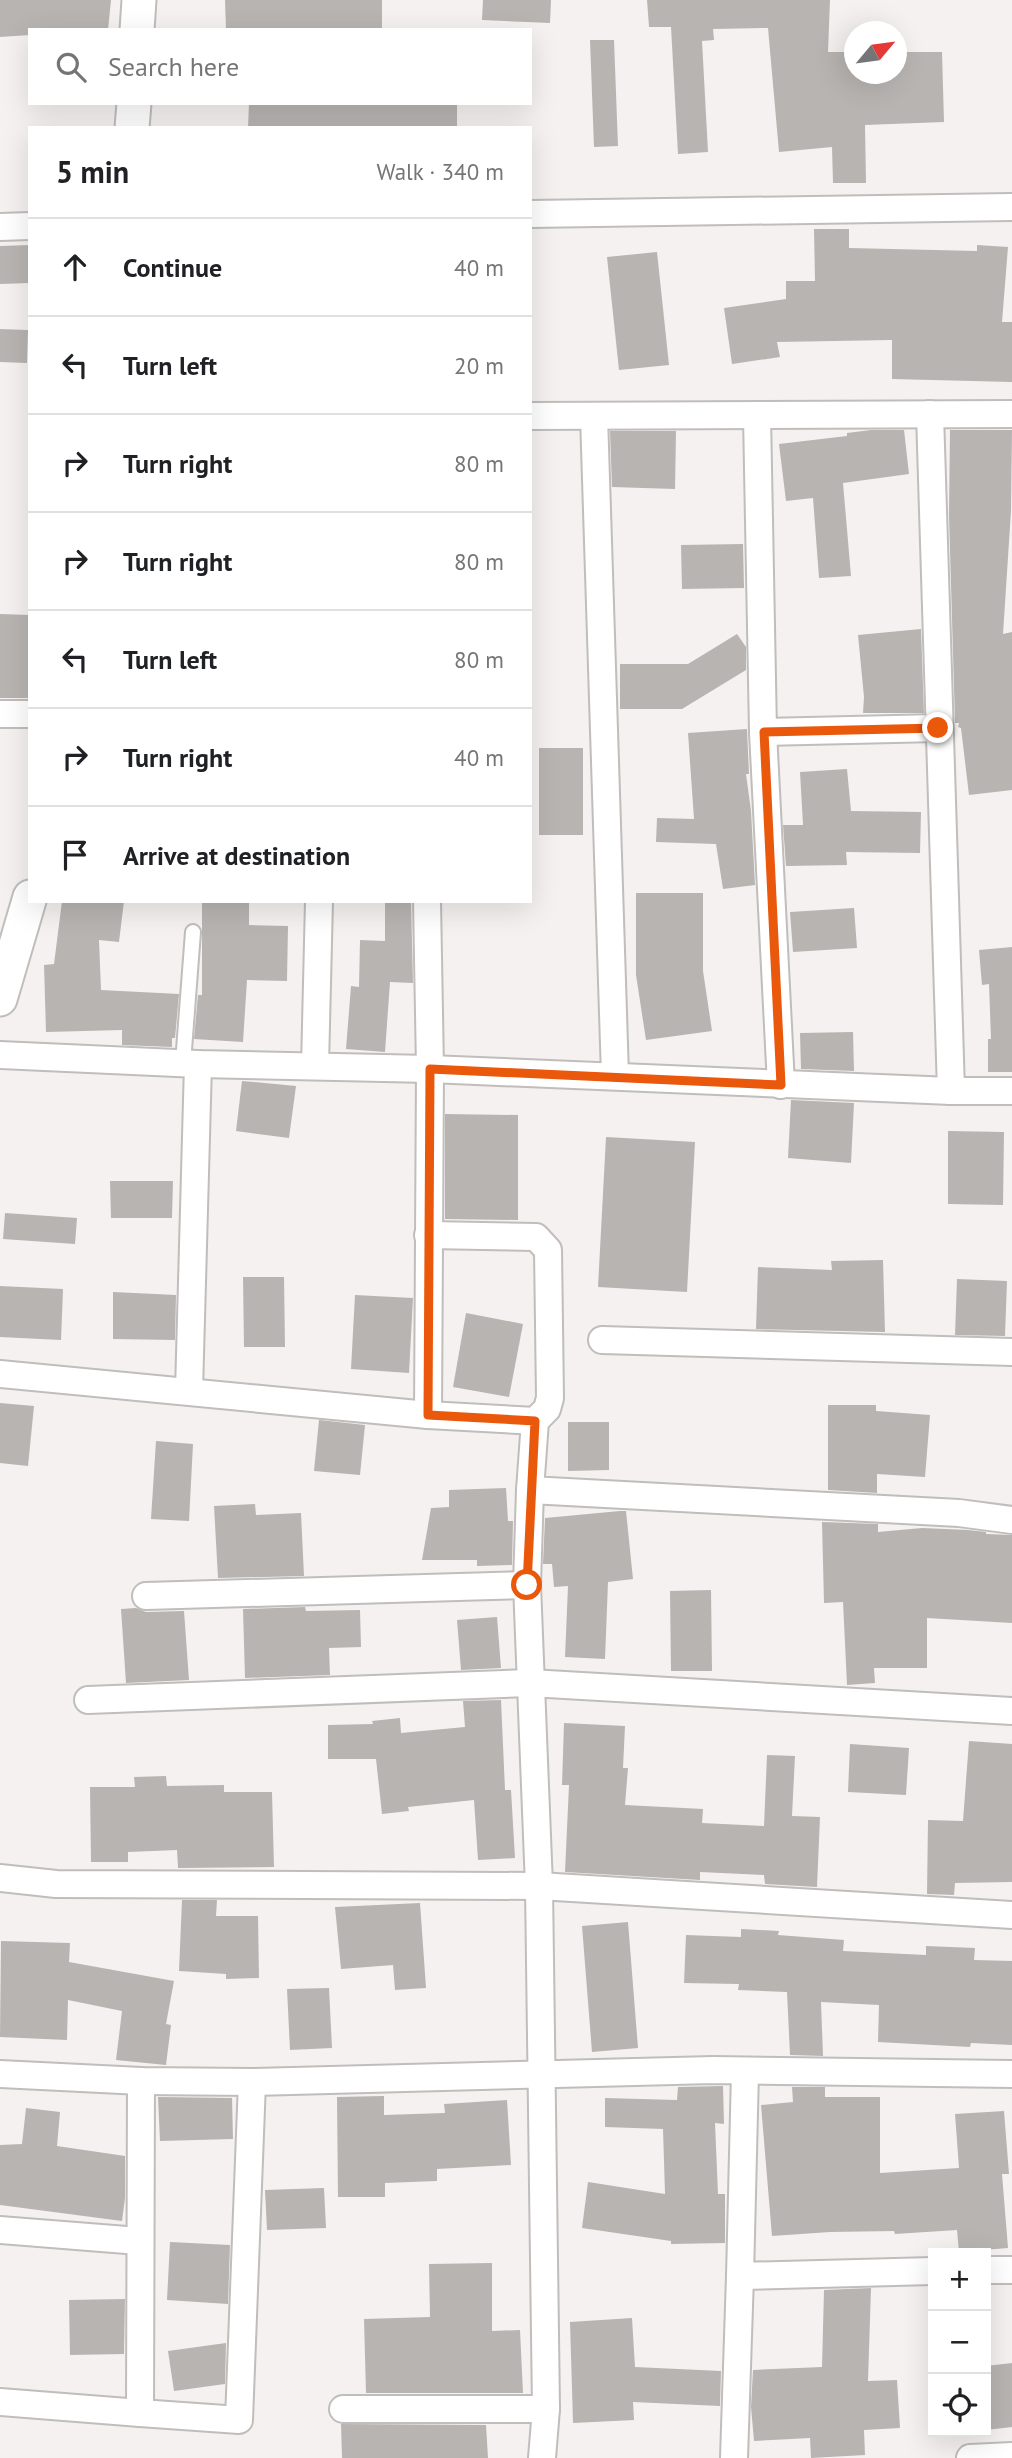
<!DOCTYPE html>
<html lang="en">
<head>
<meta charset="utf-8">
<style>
	body { margin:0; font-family:"PT Sans",sans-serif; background:#f6f6f6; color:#202124 }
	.controls { position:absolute; right:21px; bottom:21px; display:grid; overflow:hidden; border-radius:0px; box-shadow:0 7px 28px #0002 }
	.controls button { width:63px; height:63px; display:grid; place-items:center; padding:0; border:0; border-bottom:2px solid #e0e0e0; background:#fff; color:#202124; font:35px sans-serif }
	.compass { position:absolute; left:844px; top:21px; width:63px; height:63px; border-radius:50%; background:#fff; box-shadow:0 7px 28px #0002; rotate:61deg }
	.stop { position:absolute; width:21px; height:21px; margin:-16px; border:5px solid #ea580c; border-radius:50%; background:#fff }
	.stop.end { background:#ea580c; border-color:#fff; box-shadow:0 2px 7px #0008 }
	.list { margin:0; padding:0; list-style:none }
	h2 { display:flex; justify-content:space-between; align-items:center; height:91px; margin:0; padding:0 28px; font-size:30px }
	h2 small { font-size:23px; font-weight:400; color:#757577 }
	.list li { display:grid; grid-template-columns:46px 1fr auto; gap:21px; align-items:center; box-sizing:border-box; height:98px; padding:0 28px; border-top:2px solid #e0e0e0 }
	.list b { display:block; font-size:26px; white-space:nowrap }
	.list em { font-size:23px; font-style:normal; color:#757577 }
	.icon { flex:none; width:38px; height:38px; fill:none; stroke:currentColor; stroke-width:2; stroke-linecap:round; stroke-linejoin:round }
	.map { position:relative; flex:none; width:1012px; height:2458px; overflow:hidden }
	.search { position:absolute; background:#fff; box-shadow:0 7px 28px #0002; left:28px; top:28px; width:504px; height:77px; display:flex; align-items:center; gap:18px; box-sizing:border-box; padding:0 24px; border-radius:0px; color:#757577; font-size:26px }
	.panel { position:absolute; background:#fff; box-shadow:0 7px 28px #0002; left:28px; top:126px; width:504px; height:777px; border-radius:0px }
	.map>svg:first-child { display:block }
	.building { fill:#b8b4b2 }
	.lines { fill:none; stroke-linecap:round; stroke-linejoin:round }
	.service-casing { stroke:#c0bdbb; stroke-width:18 }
	.minor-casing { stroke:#c0bdbb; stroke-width:30 }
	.tertiary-casing { stroke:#c0bdbb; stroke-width:37 }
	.service { stroke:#fff; stroke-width:14 }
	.minor { stroke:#fff; stroke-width:26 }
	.tertiary { stroke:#fff; stroke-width:33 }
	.route { stroke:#ea580c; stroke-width:9 }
</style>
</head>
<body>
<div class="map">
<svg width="1012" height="2458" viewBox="0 0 1012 2458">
	<rect width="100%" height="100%" fill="#f5f1f0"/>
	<g class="building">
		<path d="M0 0H111L108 30H30V35L0 37Z"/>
		<path d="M225 0H382V28L226 30Z"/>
		<path d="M483 0H551L550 23 482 20Z"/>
		<path d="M647 0H830L828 52H855V74H897V52H942L944 122 865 125 866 183H833L832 147 779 152 768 28 713 29 714 40 702 41 708 152 678 154 671 27H649Z"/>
		<path d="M590 40H614L618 146 594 147Z"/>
		<path d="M249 103H457V128H248Z"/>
		<path d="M814 229H849V248L977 251V245L1008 247 1002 322H1012V382L892 379V340L777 342 780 357 732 364 724 308 786 299V281H815Z"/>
		<path d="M30 245V283L0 284V246Z"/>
		<path d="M657 252 669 365 619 370 607 257Z"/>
		<path d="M0 329 28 330 27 363 0 362Z"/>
		<path d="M871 430H904L909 474 843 483 851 576 819 578 813 498 786 501 779 444 847 436V433Z"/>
		<path d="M950 430H1012L1011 511 1003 634 1012 632V790L969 795 961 728 958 727 959 723H955L949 515Z"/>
		<path d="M676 431 675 489 612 487 610 431Z"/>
		<path d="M743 544 744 588 682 589 681 545Z"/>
		<path d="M0 614 30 615V698H0Z"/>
		<path d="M921 629 924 713H863L864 697 858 635Z"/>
		<path d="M737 634 746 647V670L682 709H620V664H688Z"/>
		<path d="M747 729 749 774H746L751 811 755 885 723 889 716 844 656 842 657 818 694 819 688 733Z"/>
		<rect x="539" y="748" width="44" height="87"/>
		<path d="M847 769 851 811 921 812 920 853 846 852 847 865 786 866 783 825H803L800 772Z"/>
		<path d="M636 893H703V971L712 1031 646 1040 636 975Z"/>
		<path d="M62 901H124L119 942 99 940 101 990 179 994 175 1038H172V1047L122 1045V1030L46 1032 44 965 54 964Z"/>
		<path d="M202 901H249V925L288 926 287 981 247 980 243 1042 194 1039 198 995H202Z"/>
		<path d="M385 901H411L413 983 390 982 385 1052 346 1049 351 986 359 987 360 940 385 941Z"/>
		<path d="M854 908 857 948 793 952 790 912Z"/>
		<path d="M1012 947V1072H988V1039H991L989 984 982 985 979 950Z"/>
		<path d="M853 1032 854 1071 801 1069 800 1033Z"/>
		<path d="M242 1081 296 1086 289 1138 236 1131Z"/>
		<path d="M791 1100 854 1103 851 1163 788 1158Z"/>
		<path d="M445 1114 518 1115V1220L445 1219Z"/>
		<path d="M948 1131 1004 1132 1003 1205 948 1204Z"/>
		<path d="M606 1137 695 1142 687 1292 598 1287Z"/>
		<path d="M110 1181H173L172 1218H111Z"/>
		<path d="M5 1213 77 1218 75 1244 3 1239Z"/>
		<path d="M883 1260 885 1332 756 1329 758 1267 832 1270 831 1261Z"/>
		<path d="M243 1277H284L285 1347H244Z"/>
		<path d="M957 1279 1007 1281 1005 1336 955 1335Z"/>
		<path d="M0 1286 63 1289 61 1340 0 1337Z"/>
		<path d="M113 1292 176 1295 175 1340 113 1339Z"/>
		<path d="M355 1295 413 1298 409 1373 351 1369Z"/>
		<path d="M466 1313 523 1324 509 1397 453 1387Z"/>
		<path d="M0 1403 34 1406 28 1466 0 1463Z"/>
		<path d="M828 1405H876V1411L930 1415 925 1477 877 1474V1493L828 1490Z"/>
		<path d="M319 1420 365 1425 360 1475 314 1471Z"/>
		<path d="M568 1422H609V1470L568 1471Z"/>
		<path d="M156 1441 193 1444 189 1521 151 1519Z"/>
		<path d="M506 1488 508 1521H513L512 1565 477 1566V1560H422L431 1508 449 1507V1490Z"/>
		<path d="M255 1504 256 1515 301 1513 304 1576 218 1578 214 1506Z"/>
		<path d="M620 1511H626L633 1579 608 1582 605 1659 565 1657 568 1586 554 1587 552 1564H543L545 1518Z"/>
		<path d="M822 1522 878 1524V1532L922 1528 968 1530 986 1532V1534L1012 1535V1623L927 1618V1668H874L875 1683 847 1685 843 1602 824 1603Z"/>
		<path d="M711 1590 712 1671H671L670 1591Z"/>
		<path d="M305 1607 306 1611 360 1610 361 1647 329 1648 330 1675 245 1678 243 1609Z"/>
		<path d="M136 1608 146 1612 184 1611 189 1680 126 1683 121 1609Z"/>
		<path d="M497 1617 501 1668 461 1670 457 1620Z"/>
		<path d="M501 1700 505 1790H511L515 1858 478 1860 474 1800 408 1807 409 1811 382 1814 376 1759H328V1725L373 1724 372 1721 400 1718 401 1733 465 1727 463 1701Z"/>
		<path d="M564 1723 625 1726 623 1768H628L625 1805 703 1809 702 1823 764 1826 767 1755 795 1756 792 1816 820 1817 817 1887 765 1884 764 1875 700 1872V1880L565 1872 569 1785H562Z"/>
		<path d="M969 1741 1012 1744V1882L955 1883 954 1895 927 1894 928 1820 963 1821Z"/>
		<path d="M850 1744 909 1748 906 1795 848 1792Z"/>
		<path d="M166 1776 167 1786 224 1785V1792H272L274 1867 178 1868 177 1850 128 1852V1862H91L90 1787H135L134 1777Z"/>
		<path d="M182 1900H217L216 1916H258L259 1978 226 1979V1974L179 1971Z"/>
		<path d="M420 1903 426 1988 395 1990 393 1965 341 1969 335 1907Z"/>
		<path d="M628 1922 638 2048 592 2052 582 1926Z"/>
		<path d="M741 1929 779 1931 778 1935 844 1940 843 1951 926 1955V1946L975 1948 974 1960 1012 1961V2045L971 2043 970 2047 878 2042 879 2005 821 2002 823 2056 790 2055 787 1992 738 1990 739 1984 684 1983 686 1935 741 1937Z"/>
		<path d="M1 1941 70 1943 69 1962 174 1981 166 2024 171 2025 166 2065 116 2060 122 2011 68 2000 67 2040 0 2037Z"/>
		<path d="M329 1988 332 2048 290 2050 287 1989Z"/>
		<path d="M723 2086 724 2124 715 2123 718 2194H725V2243L671 2244V2241L582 2228 588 2182 665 2194 663 2129 605 2127V2098L677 2100 678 2087Z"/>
		<path d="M792 2087H825V2097H880V2173L959 2168 955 2114 1004 2111 1009 2174H1002L1008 2248 959 2252 957 2230 895 2234 894 2231 830 2232 772 2236 761 2105 793 2102Z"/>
		<path d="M384 2096V2115L445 2113 444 2104 507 2100 511 2165 437 2169V2181L385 2183V2197H338L337 2097Z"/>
		<path d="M158 2097 232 2098 233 2139 160 2141Z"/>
		<path d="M26 2108 60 2112 57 2146 125 2156V2198L122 2221 0 2205V2145L22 2144Z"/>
		<path d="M324 2188 326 2228 267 2230 265 2190Z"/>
		<path d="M170 2242 230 2245 228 2304 167 2300Z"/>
		<path d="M492 2263V2331L520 2330 523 2393H366L364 2319 430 2317 429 2264Z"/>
		<path d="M871 2288 868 2381 897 2380 900 2428 864 2430 865 2455 811 2458 810 2438 754 2441 751 2407 753 2370 822 2367 824 2290Z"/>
		<path d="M125 2299 124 2354 70 2355 69 2300Z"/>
		<path d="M632 2318 635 2367 721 2371 720 2406 633 2402 634 2420 573 2423 570 2322Z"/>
		<path d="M226 2343 225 2384 174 2391 168 2351Z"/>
		<path d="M1012 2363V2427L986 2430V2366Z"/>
		<path d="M341 2424 486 2425 488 2458H342Z"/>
	</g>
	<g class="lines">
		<defs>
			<path id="service" d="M183 1063 193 932"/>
			<g id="minor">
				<path d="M530 214 1012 207"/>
				<path d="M0 227 30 226"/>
				<path d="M930 414 951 1091"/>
				<path d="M757 415 763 732 781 1085"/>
				<path d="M530 416 1012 414"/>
				<path d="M594 416 615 1076"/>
				<path d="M0 714H30"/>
				<path d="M763 732 938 728"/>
				<path d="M427 901 430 1069 428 1415"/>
				<path d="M0 1055 198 1064 430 1069 951 1091H1012"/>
				<path d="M315 1066 319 901"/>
				<path d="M428 1235 536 1237 548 1250 550 1398 547 1409 535 1421"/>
				<path d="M602 1340 1012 1352"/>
				<path d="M0 1374 428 1415 535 1421 530 1490 959 1513 1012 1520"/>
				<path d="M189 1391 198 1064"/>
				<path d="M530 1490 527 1585 539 1886 546 2409 542 2458"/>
				<path d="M146 1596 527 1585"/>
				<path d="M88 1700 530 1683 1012 1711"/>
				<path d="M0 1878 56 1884 539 1886 1012 1915"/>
				<path d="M745 2072 740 2276 933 2271"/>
				<path d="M0 2074 141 2081 252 2082 713 2070 1012 2074"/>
				<path d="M141 2081 140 2413 239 2420 252 2082"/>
				<path d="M0 2230 139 2241"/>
				<path d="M986 2270H1012"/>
				<path d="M0 2402 140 2413"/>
				<path d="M343 2409H546"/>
				<path d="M734 2458 740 2276"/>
				<path d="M970 2458 1012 2456"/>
			</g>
			<g id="tertiary">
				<path d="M137 30 139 0"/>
				<path d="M132 128 134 103"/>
				<path d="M0 999 30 897"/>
			</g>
		</defs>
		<use href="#service" class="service-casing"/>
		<use href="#minor" class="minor-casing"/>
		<use href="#tertiary" class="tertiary-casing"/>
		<use href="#service" class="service"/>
		<use href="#minor" class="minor"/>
		<use href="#tertiary" class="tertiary"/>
	</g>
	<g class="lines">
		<path class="route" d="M527 1585 535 1421 428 1415 430 1069 781 1085 764 732 938 728"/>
	</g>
</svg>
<div class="controls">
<button>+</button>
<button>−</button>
<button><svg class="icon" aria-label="locate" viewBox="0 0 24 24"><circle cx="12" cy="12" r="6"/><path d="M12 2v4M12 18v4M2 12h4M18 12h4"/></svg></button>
</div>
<svg class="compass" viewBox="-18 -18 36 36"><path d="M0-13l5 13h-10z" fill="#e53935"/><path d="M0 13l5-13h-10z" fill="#757577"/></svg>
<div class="stop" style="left:527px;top:1585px"></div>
<div class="stop end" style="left:938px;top:728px"></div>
<div class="search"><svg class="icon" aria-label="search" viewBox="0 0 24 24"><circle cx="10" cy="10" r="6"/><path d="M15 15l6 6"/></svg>Search here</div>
<section class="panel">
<h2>5 min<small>Walk · 340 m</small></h2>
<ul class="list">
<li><svg class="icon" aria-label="ahead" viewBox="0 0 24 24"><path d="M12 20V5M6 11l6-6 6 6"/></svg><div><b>Continue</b></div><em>40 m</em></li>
<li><svg class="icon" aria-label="left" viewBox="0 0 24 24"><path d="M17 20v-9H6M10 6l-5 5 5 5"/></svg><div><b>Turn left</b></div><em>20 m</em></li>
<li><svg class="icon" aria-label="right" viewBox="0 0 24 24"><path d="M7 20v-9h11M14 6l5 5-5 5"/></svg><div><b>Turn right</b></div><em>80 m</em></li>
<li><svg class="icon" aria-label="right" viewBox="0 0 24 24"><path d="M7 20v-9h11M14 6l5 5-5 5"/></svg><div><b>Turn right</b></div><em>80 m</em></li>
<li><svg class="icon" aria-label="left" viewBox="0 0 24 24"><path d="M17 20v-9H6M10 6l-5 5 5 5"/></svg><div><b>Turn left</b></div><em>80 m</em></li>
<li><svg class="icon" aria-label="right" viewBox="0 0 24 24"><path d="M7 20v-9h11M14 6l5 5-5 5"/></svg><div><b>Turn right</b></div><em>40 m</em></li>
<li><svg class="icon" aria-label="arrive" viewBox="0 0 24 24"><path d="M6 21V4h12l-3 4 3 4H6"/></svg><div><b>Arrive at destination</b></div></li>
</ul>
</section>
</div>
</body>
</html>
